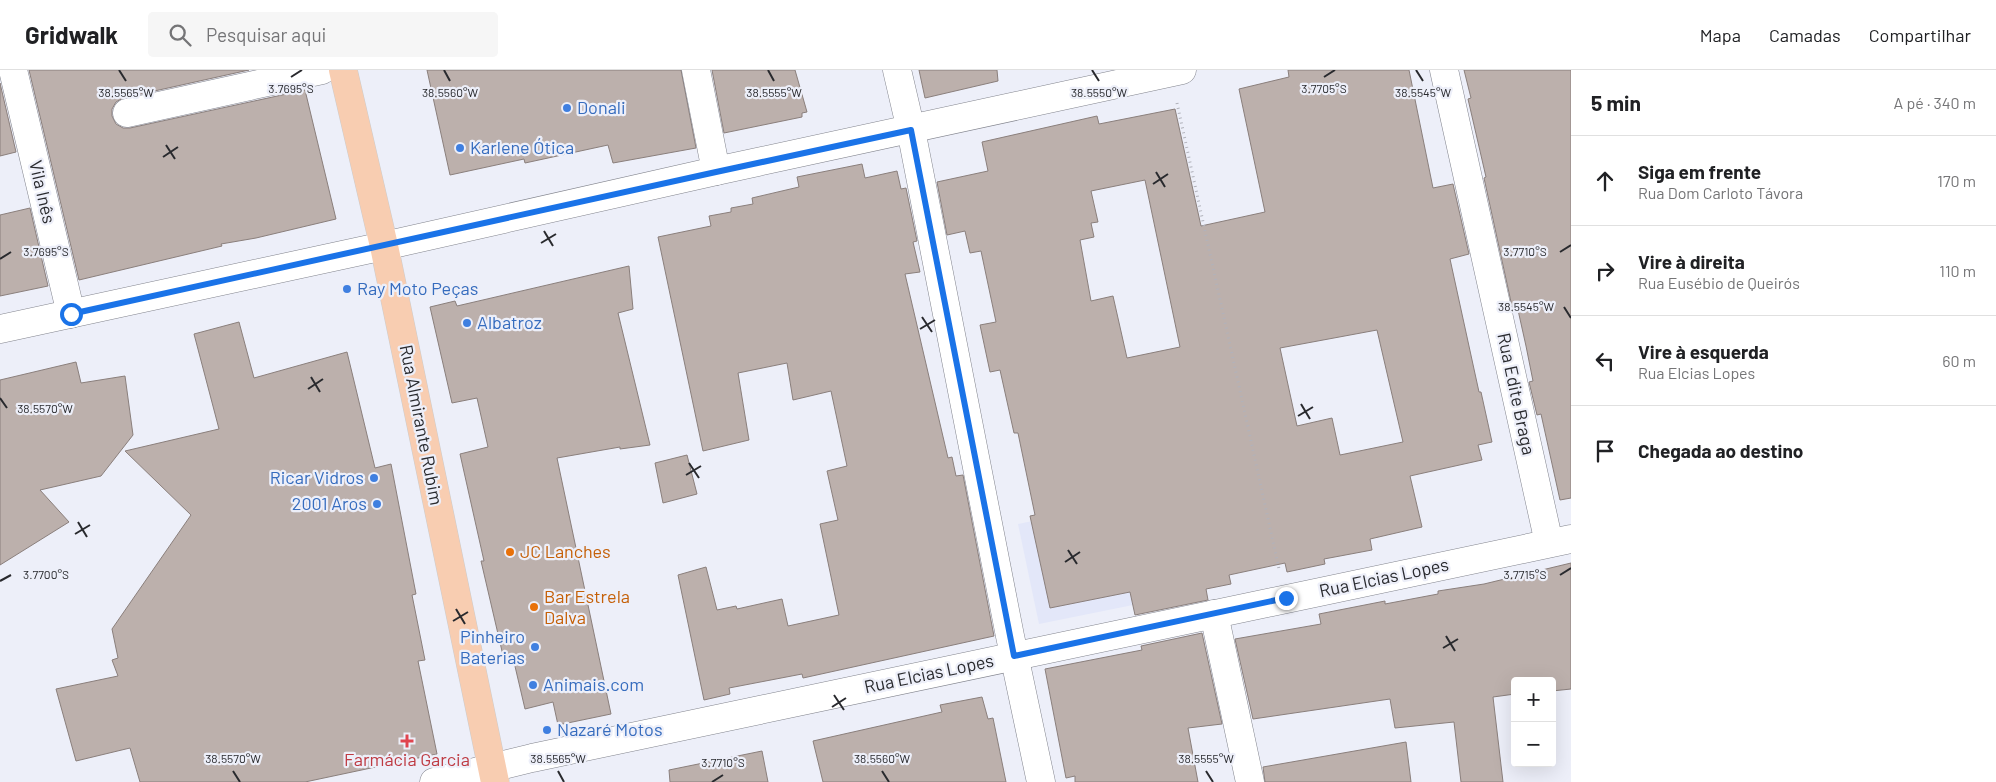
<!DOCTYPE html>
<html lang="pt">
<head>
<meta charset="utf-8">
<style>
	body { margin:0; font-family:Barlow,sans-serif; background:#f6f6f6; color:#202124 }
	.controls { position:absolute; right:15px; bottom:15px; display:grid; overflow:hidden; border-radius:5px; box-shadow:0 5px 20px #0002 }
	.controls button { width:45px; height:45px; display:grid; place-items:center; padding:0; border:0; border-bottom:1px solid #e0e0e0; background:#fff; color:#202124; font:25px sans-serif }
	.stop { position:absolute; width:15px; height:15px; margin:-11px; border:4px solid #1a73e8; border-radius:50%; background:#fff }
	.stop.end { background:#1a73e8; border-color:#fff; box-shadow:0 1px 5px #0008 }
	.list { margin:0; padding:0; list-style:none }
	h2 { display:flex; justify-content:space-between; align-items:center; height:65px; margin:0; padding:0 20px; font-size:21px }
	h2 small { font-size:16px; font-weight:400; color:#757577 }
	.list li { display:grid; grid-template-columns:32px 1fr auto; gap:15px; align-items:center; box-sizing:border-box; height:90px; padding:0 20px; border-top:1px solid #e0e0e0 }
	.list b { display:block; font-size:19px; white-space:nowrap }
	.list p { margin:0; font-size:16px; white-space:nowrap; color:#757577 }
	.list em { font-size:16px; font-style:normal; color:#757577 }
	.icon { flex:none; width:28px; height:28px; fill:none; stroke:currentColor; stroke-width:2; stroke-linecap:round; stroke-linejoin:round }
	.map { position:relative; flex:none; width:1571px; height:712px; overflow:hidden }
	header { display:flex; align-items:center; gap:30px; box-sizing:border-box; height:70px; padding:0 25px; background:#fff; border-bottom:1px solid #e0e0e0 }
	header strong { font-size:24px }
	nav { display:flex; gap:28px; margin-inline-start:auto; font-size:18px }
	.search { width:350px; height:45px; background:#f6f6f6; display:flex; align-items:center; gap:12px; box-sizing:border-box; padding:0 18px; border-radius:5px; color:#757577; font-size:19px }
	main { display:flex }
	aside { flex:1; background:#fff }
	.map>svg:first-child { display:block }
	.built { fill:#e3e7f9 }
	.building { fill:#bcb0ac; stroke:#8a7f7c; fill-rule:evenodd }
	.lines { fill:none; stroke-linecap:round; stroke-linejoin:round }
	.minor-casing { stroke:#82848d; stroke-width:29 }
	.major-casing { stroke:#cccccd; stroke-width:29 }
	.path { stroke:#b1b2bb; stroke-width:3; stroke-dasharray:1 4; stroke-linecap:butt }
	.minor { stroke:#fff; stroke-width:28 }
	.major { stroke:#f8cdb1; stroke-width:28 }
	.route { stroke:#1a73e8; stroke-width:6 }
	.ticks { fill:none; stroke:#292a2e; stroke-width:2 }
	.shop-dot { fill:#3f7fe0; stroke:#edeff9; stroke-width:2 }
	.food-dot { fill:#e8710a; stroke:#edeff9; stroke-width:2 }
	.health-dot { fill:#e0444e; stroke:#edeff9; stroke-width:2 }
	.labels { text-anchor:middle; stroke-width:4.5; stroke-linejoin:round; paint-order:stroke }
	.shop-label { font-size:18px; fill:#366cbe; stroke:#edeff9; text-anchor:start }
	.street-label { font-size:18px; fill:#292a2e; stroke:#edeff9 }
	.food-label { font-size:18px; fill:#c56008; stroke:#edeff9; text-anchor:start }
	.health-label { font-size:18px; fill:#be3a42; stroke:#edeff9 }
	.ticks-label { font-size:12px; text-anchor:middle; fill:#292a2e; stroke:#edeff9; stroke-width:4.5; stroke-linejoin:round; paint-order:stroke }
</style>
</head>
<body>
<header>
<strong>Gridwalk</strong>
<div class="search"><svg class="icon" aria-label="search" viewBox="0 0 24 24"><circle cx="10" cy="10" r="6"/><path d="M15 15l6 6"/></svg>Pesquisar aqui</div>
<nav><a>Mapa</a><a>Camadas</a><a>Compartilhar</a></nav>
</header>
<main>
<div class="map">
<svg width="1571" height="712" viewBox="0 0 1571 712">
	<rect width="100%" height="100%" fill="#edeff9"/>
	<path class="built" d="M1112 435 1133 535 1039 554 1018 454Z"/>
	<g class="building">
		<path d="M29 0H249L123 28 116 32 112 39V46L116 54 123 58H130L305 20 336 149 256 168 221 174 222 176 79 210Z"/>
		<path d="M427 0H681L696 78 613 93 608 75 525 93 524 89 450 105Z"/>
		<path d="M712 0H795L807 42 802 43V47L724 63Z"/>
		<path d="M919 0H997L998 11 925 28Z"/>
		<path d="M1288 0H1409L1433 118 1453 114 1469 184 1450 189 1479 322H1481L1492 372 1478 375 1482 390 1410 406 1422 457 1370 469 1372 480 1324 489 1325 494 1287 502 1285 493 1229 505 1231 514 1206 519 1208 530 1135 545 1130 522 1050 538 1030 446 1035 445 1018 363H1014L1000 300 990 302 980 255 996 252 981 181 970 183 965 161 947 165 937 112 988 101 982 72 1097 46 1099 54 1175 39 1201 156 1265 142 1239 19 1289 7ZM1145 110 1180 277 1127 288 1113 226 1091 231 1080 170 1094 167 1091 153 1098 152 1091 121ZM1377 260 1403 372 1340 385 1332 348 1297 356 1280 278Z"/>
		<path d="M1464 0H1571V428L1560 430 1541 344 1537 345 1529 312 1533 311 1526 276 1518 240 1513 241 1484 108 1486 107 1468 29 1471 28Z"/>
		<path d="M0 13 16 82 0 86Z"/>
		<path d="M862 94 865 108 897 101 901 119 906 118 917 171 913 172 920 202 905 204 948 388 952 387 956 406 963 405 994 566 803 608 802 604 729 618 730 624 704 630 678 505 706 497 717 540 736 536 737 539 782 529 788 556 839 545 820 454 838 450 827 401 847 396 831 321 793 330 787 293 738 303 749 370 703 381 658 167 711 156 709 146 731 142V138L753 134 752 128 799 117 797 107Z"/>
		<path d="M30 138 48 216 0 226V145Z"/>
		<path d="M629 196 633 239 618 243 650 375 620 379V377L557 388 611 644 558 655 553 632 525 639 514 592 505 594 481 491H484L460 384 488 377 477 328 452 333 430 237 455 231 457 236Z"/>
		<path d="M239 252 254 308 347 282 375 398 391 394 416 524 412 525 425 590 418 591 437 684 305 712H140L130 678 76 691 56 619 118 606 112 590 118 588 112 559 191 445 125 381 219 359 194 264Z"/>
		<path d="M76 292 81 313 125 306 133 365 101 406 40 420 69 452 0 495V310Z"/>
		<path d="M687 385 697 424 663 433 655 393Z"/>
		<path d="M1571 493V619L1552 621V611H1515V624L1493 627 1503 712H1461L1454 652 1395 658 1390 629 1253 649 1235 569 1321 554 1319 544 1385 531V534L1438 524V521L1484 514Z"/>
		<path d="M1202 563 1222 654 1188 658 1198 712H1075V706L1066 708 1045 599 1142 580 1141 576Z"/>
		<path d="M982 627 988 649 993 648 1006 712H823L813 671 942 642 940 635Z"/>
		<path d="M1406 672 1411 712H1265L1263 697Z"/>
		<path d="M762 681 768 712H670L669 700Z"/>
	</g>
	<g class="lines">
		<defs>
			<g id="minor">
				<path d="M13 0 71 244"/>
				<path d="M696 0 716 101"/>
				<path d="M897 0 911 60 1010 566 1041 712"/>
				<path d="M1444 0 1549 473"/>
				<path d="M127 43 322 0"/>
				<path d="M0 259 384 176 716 101 1182 0"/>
				<path d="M1214 544 1250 712"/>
				<path d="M434 712 532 688 1571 469"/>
			</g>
			<path id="major" d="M343 0 384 176 495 712"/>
		</defs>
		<use href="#minor" class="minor-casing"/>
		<use href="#major" class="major-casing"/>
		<path class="path" d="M1177 33 1279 499"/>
		<use href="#minor" class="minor"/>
		<use href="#major" class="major"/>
	</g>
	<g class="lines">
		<path class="route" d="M71 244 716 102 911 60 1014 586 1286 528"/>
	</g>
	<path class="ticks" d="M119 0 126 11M444 0 450 11M768 0 774 11M1092 0 1099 11M1416 0 1423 11M291 7 302 0M1324 7 1335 0M166 75 175 89M163 87 178 77M1156 102 1165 117M1153 114 1168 104M544 161 553 176M541 173 556 164M1560 182 1571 175M0 189 11 182M1564 237 1571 248M922 247 932 262M920 259 935 250M311 307 320 322M308 319 323 309M0 328 7 338M1301 334 1310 349M1298 346 1313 337M689 393 699 408M686 405 701 396M78 452 87 467M75 464 90 455M1068 480 1077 494M1065 492 1080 482M1560 505 1571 498M0 511 11 505M456 539 465 554M453 551 468 542M1446 566 1455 581M1443 578 1458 569M834 625 844 640M832 637 846 628M233 701 240 712M558 701 564 712M882 701 889 712M1206 701 1213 712M712 712 723 705"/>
	<g class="shop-dot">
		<circle cx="567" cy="38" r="5"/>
		<circle cx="460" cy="78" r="5"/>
		<circle cx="347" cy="219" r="5"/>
		<circle cx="467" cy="253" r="5"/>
		<circle cx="374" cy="408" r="5"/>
		<circle cx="377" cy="434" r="5"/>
		<circle cx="535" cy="577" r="5"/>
		<circle cx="533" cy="615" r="5"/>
		<circle cx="547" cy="660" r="5"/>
	</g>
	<g class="food-dot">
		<circle cx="510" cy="482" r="5"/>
		<circle cx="534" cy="537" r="5"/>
	</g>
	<path class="health-dot" d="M404.5 663.5h5v5h5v5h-5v5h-5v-5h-5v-5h5z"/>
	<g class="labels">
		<g class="shop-label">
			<text x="577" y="44">Donali</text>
			<text x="470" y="84">Karlene Ótica</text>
			<text x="357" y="225">Ray Moto Peças</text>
			<text x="477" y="259">Albatroz</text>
			<text x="364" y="414" text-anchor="end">Ricar Vidros</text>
			<text x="367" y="440" text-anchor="end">2001 Aros</text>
			<text x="525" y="573" text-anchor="end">Pinheiro<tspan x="525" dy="21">Baterias</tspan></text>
			<text x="543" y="621">Animais.com</text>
			<text x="557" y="666">Nazaré Motos</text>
		</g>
		<g class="street-label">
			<text transform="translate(42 122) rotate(77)" y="6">Vila Inês</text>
			<text transform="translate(1516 324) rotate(78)" y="6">Rua Edite Braga</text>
			<text transform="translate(421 355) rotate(79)" y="6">Rua Almirante Rubim</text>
			<text transform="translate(1384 508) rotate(-12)" y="6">Rua Elcias Lopes</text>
			<text transform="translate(929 604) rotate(-12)" y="6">Rua Elcias Lopes</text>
		</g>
		<g class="food-label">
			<text x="520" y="488">JC Lanches</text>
			<text x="544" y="533">Bar Estrela<tspan x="544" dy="21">Dalva</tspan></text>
		</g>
		<g class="health-label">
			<text x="407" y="696">Farmácia Garcia</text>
		</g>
	</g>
	<g class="ticks-label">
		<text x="291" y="23">3.7695°S</text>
		<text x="1324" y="23">3.7705°S</text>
		<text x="126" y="27">38.5565°W</text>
		<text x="450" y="27">38.5560°W</text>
		<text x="774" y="27">38.5555°W</text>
		<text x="1099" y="27">38.5550°W</text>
		<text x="1423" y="27">38.5545°W</text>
		<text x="1525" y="186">3.7710°S</text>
		<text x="46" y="186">3.7695°S</text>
		<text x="1526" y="241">38.5545°W</text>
		<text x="45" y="343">38.5570°W</text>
		<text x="1525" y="509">3.7715°S</text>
		<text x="46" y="509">3.7700°S</text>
		<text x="233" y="693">38.5570°W</text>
		<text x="558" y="693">38.5565°W</text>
		<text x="882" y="693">38.5560°W</text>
		<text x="1206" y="693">38.5555°W</text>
		<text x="723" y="697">3.7710°S</text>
	</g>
</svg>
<div class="controls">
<button>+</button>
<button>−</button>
</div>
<div class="stop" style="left:71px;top:244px"></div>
<div class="stop end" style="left:1286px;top:528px"></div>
</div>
<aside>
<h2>5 min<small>A pé · 340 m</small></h2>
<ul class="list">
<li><svg class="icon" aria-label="ahead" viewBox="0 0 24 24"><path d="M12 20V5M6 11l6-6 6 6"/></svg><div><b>Siga em frente</b><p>Rua Dom Carloto Távora</p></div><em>170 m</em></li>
<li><svg class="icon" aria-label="right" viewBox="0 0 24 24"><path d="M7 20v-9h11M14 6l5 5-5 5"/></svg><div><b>Vire à direita</b><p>Rua Eusébio de Queirós</p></div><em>110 m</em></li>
<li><svg class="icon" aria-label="left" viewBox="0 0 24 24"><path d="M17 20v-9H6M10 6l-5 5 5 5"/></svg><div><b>Vire à esquerda</b><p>Rua Elcias Lopes</p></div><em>60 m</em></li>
<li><svg class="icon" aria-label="arrive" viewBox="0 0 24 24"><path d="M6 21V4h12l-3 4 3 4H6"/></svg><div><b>Chegada ao destino</b></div></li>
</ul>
</aside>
</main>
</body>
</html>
